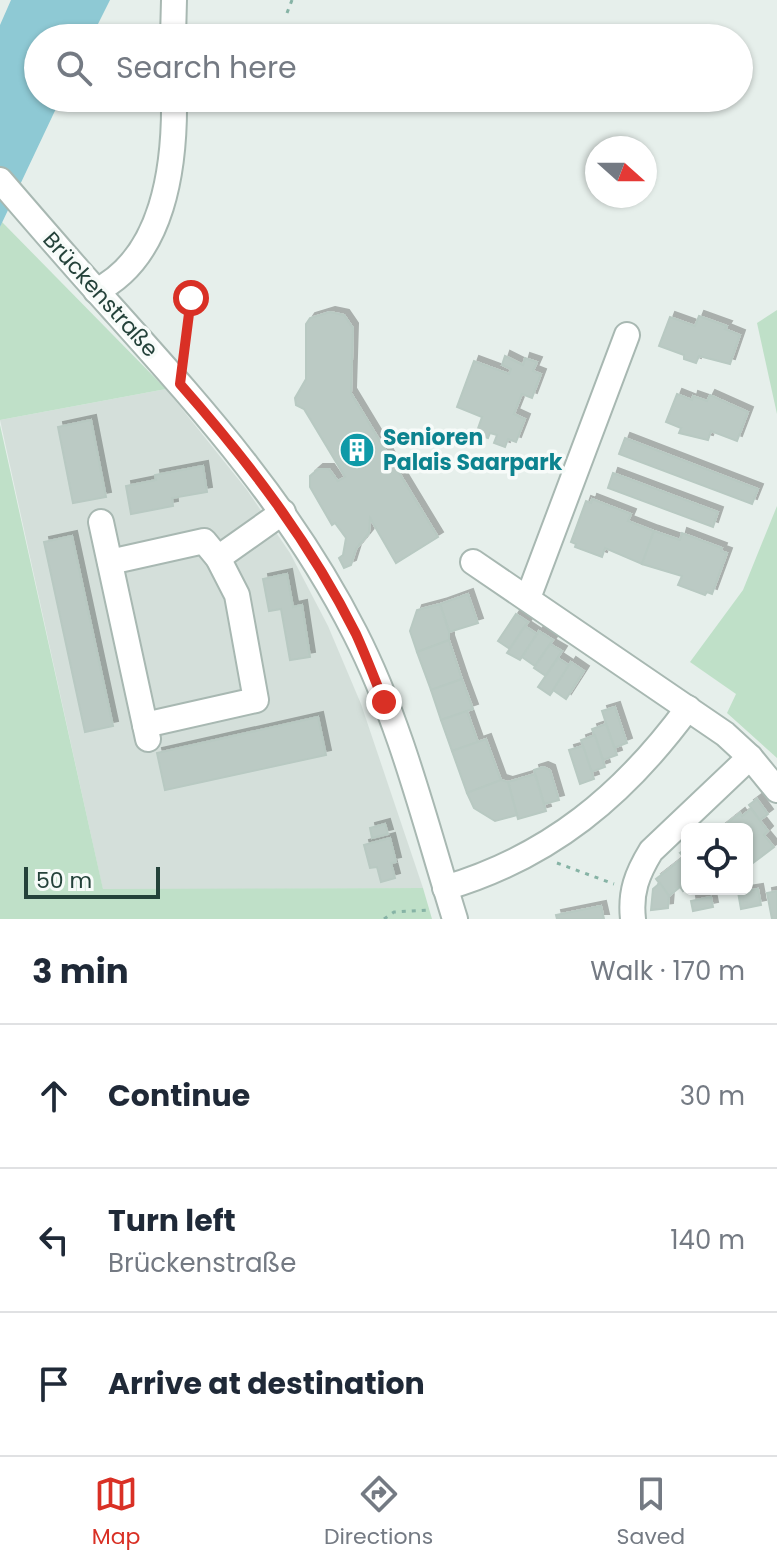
<!DOCTYPE html>
<html lang="en">
<head>
<meta charset="utf-8">
<style>
	body { margin:0; font-family:Poppins,sans-serif; background:#f2f2f3; color:#1f2937 }
	.controls { position:absolute; right:24px; bottom:24px; display:grid; overflow:hidden; border-radius:12px; box-shadow:0 2px 6px #0004 }
	.controls button { width:72px; height:72px; display:grid; place-items:center; padding:0; border:0; border-bottom:2px solid #e0e1e3; background:#fff; color:#1f2937; font:40px sans-serif }
	.compass { position:absolute; left:585px; top:136px; width:72px; height:72px; border-radius:50%; background:#fff; box-shadow:0 2px 6px #0004; rotate:111deg }
	.scale { position:absolute; left:24px; bottom:20px; width:136px; box-sizing:border-box; padding-left:8px; border:4px solid #24423a; border-top:0; font-size:22px; line-height:28px; white-space:nowrap; color:#24423a; -webkit-text-stroke:6px #f7fbf9; paint-order:stroke }
	.stop { position:absolute; width:24px; height:24px; margin:-18px; border:6px solid #d93025; border-radius:50%; background:#fff }
	.stop.end { background:#d93025; border-color:#fff; box-shadow:0 2px 8px #0008 }
	.list { margin:0; padding:0; list-style:none }
	h2 { display:flex; justify-content:space-between; align-items:center; height:104px; margin:0; padding:0 32px; font-size:34px }
	h2 small { font-size:26px; font-weight:400; color:#747a83 }
	.list li { display:grid; grid-template-columns:52px 1fr auto; gap:24px; align-items:center; box-sizing:border-box; height:144px; padding:0 32px; border-top:2px solid #e0e1e3 }
	.list b { display:block; font-size:30px; white-space:nowrap }
	.list p { margin:0; font-size:26px; white-space:nowrap; color:#747a83 }
	.list em { font-size:26px; font-style:normal; color:#747a83 }
	.icon { flex:none; width:44px; height:44px; fill:none; stroke:currentColor; stroke-width:2; stroke-linecap:round; stroke-linejoin:round }
	.map { position:relative; flex:none; width:777px; height:919px; overflow:hidden }
	.search { position:absolute; background:#fff; box-shadow:0 2px 6px #0004; left:24px; right:24px; top:24px; height:88px; display:flex; align-items:center; gap:20px; box-sizing:border-box; padding:0 28px; border-radius:44px; color:#747a83; font-size:30px }
	.sheet { height:536px; background:#fff }
	nav { display:flex; justify-content:space-around; align-items:center; box-sizing:border-box; height:112px; border-top:2px solid #e0e1e3; background:#fff; font-size:22px; color:#747a83 }
	nav a { display:grid; justify-items:center; gap:4px }
	nav .on { color:#d93025 }
	.map>svg:first-child { display:block }
	.built { fill:#d4dfda }
	.green { fill:#bfe0c8 }
	.water { fill:#8ec9d4 }
	.building { fill:#bbcac4; stroke:#b8c9c2; stroke-width:2; filter:url(#shadow) }
	.lines { fill:none; stroke-linecap:round; stroke-linejoin:round }
	.minor-casing { stroke:#a8b8b2; stroke-width:28 }
	.path { stroke:#86b3a5; stroke-width:3; stroke-dasharray:4 6; stroke-linecap:butt }
	.minor { stroke:#fff; stroke-width:24 }
	.route { stroke:#d93025; stroke-width:10 }
	.labels { text-anchor:middle; stroke-width:7; stroke-linejoin:round; paint-order:stroke }
	.street-label { font-size:22px; fill:#24423a; stroke:#f7fbf9 }
	.culture-label { font-size:22px; font-weight:bold; fill:#0d838f; stroke:#f7fbf9; text-anchor:start }
</style>
</head>
<body>
<div class="map">
<svg width="777" height="919" viewBox="0 0 777 919">
	<defs>
		<filter id="shadow"><feDropShadow dx="5" dy="-5" stdDeviation="0" flood-color="#0004"/></filter>
	</defs>
	<rect width="100%" height="100%" fill="#e6efeb"/>
	<path class="built" d="M166 389 247 490 290 553 328 626 361 704 423 888 103 890 0 420Z"/>
	<g class="green">
		<path d="M2 222 166 389 0 420V227Z"/>
		<path d="M777 310V414L757 323Z"/>
		<path d="M0 425 103 889 423 888 432 919H0Z"/>
		<path d="M777 506V758L727 713 736 694 690 662 743 590Z"/>
	</g>
	<path class="water" d="M11 0H110L91 38H38V98H61L0 227V25Z"/>
	<g class="building">
		<path d="M330 312 344 315 353 328 351 393 438 537 396 563 370 518 369 533 356 549 351 565 344 568 339 558 343 555 346 538 335 523 332 525 310 487V476L318 469H329L338 481 345 477 304 409 296 405 295 398 306 379V324L310 318Z"/>
		<path d="M699 316 727 326 725 329 740 335 730 364 699 356 696 363 684 359V355L659 346 670 317 695 326Z"/>
		<path d="M505 356 523 365 525 358 537 362 533 371 541 374 532 398 522 394 514 414 525 419 516 442 508 439 505 447 494 443 497 435 490 433 488 438 476 434 482 417 457 407 474 361 509 374 511 369 502 365Z"/>
		<path d="M677 394 692 400 693 396 707 401 710 395 748 412 737 441 711 431 708 440 679 433 681 428 666 422Z"/>
		<path d="M91 420 106 497 73 503 58 427Z"/>
		<path d="M625 438 758 489 752 504 619 454Z"/>
		<path d="M203 466 207 492 172 498 173 506 131 514 126 486 156 480 155 475Z"/>
		<path d="M613 473 718 512 713 527 608 488Z"/>
		<path d="M592 499 631 514 628 521 654 531 642 564 605 548 602 557 575 547 576 544 571 542 586 501 591 503Z"/>
		<path d="M654 531 680 540 682 533 722 548 721 551 727 553 712 594 707 592 705 595 678 585 682 576 642 564Z"/>
		<path d="M72 536 113 726 85 732 44 542Z"/>
		<path d="M287 574 293 607 302 605 310 657 290 660 281 609 269 611 263 579Z"/>
		<path d="M468 594 478 623 449 632 440 604Z"/>
		<path d="M440 604 449 632V640L417 652 410 631 417 610Z"/>
		<path d="M516 614 528 622 510 649 498 641Z"/>
		<path d="M525 626 537 634 520 660 507 653Z"/>
		<path d="M539 631 553 640 535 666 522 657Z"/>
		<path d="M449 640 462 679 431 690 417 652Z"/>
		<path d="M550 644 562 651 546 676 534 668Z"/>
		<path d="M558 658 570 666 550 695 538 687Z"/>
		<path d="M571 662 584 671 566 699 553 690Z"/>
		<path d="M462 679 473 709 441 720 431 690Z"/>
		<path d="M615 707 627 743 614 748 602 711Z"/>
		<path d="M467 711 478 742 452 751 441 720Z"/>
		<path d="M318 717 326 755 165 790 157 753Z"/>
		<path d="M606 724 617 755 603 760 592 729Z"/>
		<path d="M595 735 605 767 591 772 581 740Z"/>
		<path d="M486 739 501 780 467 793 452 751Z"/>
		<path d="M583 746 594 779 580 784 569 750Z"/>
		<path d="M543 767 550 770 559 800 544 804 534 770Z"/>
		<path d="M535 774 546 811 518 819 508 782Z"/>
		<path d="M501 780 508 782 517 815 495 821 474 808 467 793Z"/>
		<path d="M757 799 768 814 760 820 749 805Z"/>
		<path d="M751 809 768 831 764 835 774 847 753 863 747 856V829H720L740 813 742 816Z"/>
		<path d="M385 824 388 834 372 838 370 828Z"/>
		<path d="M390 838 396 862 391 863 395 878 381 882 377 867 370 868 364 845Z"/>
		<path d="M687 848V888L683 891 680 887 669 896 656 879 684 857 680 853Z"/>
		<path d="M660 883 669 896 668 908 651 910 653 889Z"/>
		<path d="M758 889 761 905 741 909 738 892Z"/>
		<path d="M777 891V919H772L767 893Z"/>
		<path d="M711 897 713 907 693 911 691 901Z"/>
		<path d="M601 906 604 919H557L556 915Z"/>
	</g>
	<g class="lines">
		<defs>
			<g id="minor">
				<path d="M173 38 174 0"/>
				<path d="M0 180C37 223 74 266 112 308 205 412 291 507 355 633 401 723 425 823 455 919"/>
				<path d="M96 291C164 257 175 166 174 98"/>
				<path d="M101 522 148 739"/>
				<path d="M218 558 283 512"/>
				<path d="M110 562 204 541 218 558 237 595 256 700 145 725"/>
				<path d="M473 562 725 734 750 757 777 790"/>
				<path d="M528 598 627 335"/>
				<path d="M445 888C550 857 624 795 688 708"/>
				<path d="M633 919C630 892 637 874 651 851L750 757"/>
			</g>
		</defs>
		<use href="#minor" class="minor-casing"/>
		<g class="path">
			<path d="M287 13 292 0"/>
			<path d="M184 356 191 298 184 283"/>
			<path d="M557 863 614 884"/>
			<path d="M384 919 394 912 430 910"/>
		</g>
		<use href="#minor" class="minor"/>
	</g>
	<g class="lines">
		<path class="route" d="M191 298 180 384C248 461 310 542 356 634 366 656 375 680 384 702"/>
	</g>
	<defs>
		<symbol id="building-disc" viewBox="-11 -11 22 22"><circle r="9.5" fill="#0f9aa8" stroke="#f7fbf9"/><path d="M-4-6H4V6H1V3H-1V6H-4ZM-2.5-4.3h1.7v1.8h-1.7ZM.8-4.3h1.7v1.8H.8ZM-2.5-1h1.7V.8h-1.7ZM.8-1h1.7V.8H.8Z" fill="#fff"/></symbol>
	</defs>
	<g fill-rule="evenodd">
		<use href="#building-disc" x="337" y="430" width="40" height="40"/>
	</g>
	<g class="labels">
		<g class="street-label">
			<text transform="translate(101 294) rotate(48)" y="8">Brückenstraße</text>
		</g>
		<g class="culture-label">
			<text x="383" y="445">Senioren<tspan x="383" dy="25">Palais Saarpark</tspan></text>
		</g>
	</g>
</svg>
<div class="controls">
<button><svg class="icon" aria-label="locate" viewBox="0 0 24 24"><circle cx="12" cy="12" r="6"/><path d="M12 2v4M12 18v4M2 12h4M18 12h4"/></svg></button>
</div>
<svg class="compass" viewBox="-18 -18 36 36"><path d="M0-13l5 13h-10z" fill="#e53935"/><path d="M0 13l5-13h-10z" fill="#747a83"/></svg>
<div class="scale">50 m</div>
<div class="stop" style="left:191px;top:298px"></div>
<div class="stop end" style="left:384px;top:702px"></div>
<div class="search"><svg class="icon" aria-label="search" viewBox="0 0 24 24"><circle cx="10" cy="10" r="6"/><path d="M15 15l6 6"/></svg>Search here</div>
</div>
<section class="sheet">
<h2>3 min<small>Walk · 170 m</small></h2>
<ul class="list">
<li><svg class="icon" aria-label="ahead" viewBox="0 0 24 24"><path d="M12 20V5M6 11l6-6 6 6"/></svg><div><b>Continue</b></div><em>30 m</em></li>
<li><svg class="icon" aria-label="left" viewBox="0 0 24 24"><path d="M17 20v-9H6M10 6l-5 5 5 5"/></svg><div><b>Turn left</b><p>Brückenstraße</p></div><em>140 m</em></li>
<li><svg class="icon" aria-label="arrive" viewBox="0 0 24 24"><path d="M6 21V4h12l-3 4 3 4H6"/></svg><div><b>Arrive at destination</b></div></li>
</ul>
</section>
<nav>
<a class="on"><svg class="icon" aria-label="map" viewBox="0 0 24 24"><path d="M3 6l6-2 6 2 6-2v14l-6 2-6-2-6 2zM9 4v14M15 6v14"/></svg>Map</a>
<a><svg class="icon" aria-label="directions" viewBox="0 0 24 24"><path d="M12 3l9 9-9 9-9-9zM9 14v-3h6M13 9l2 2-2 2"/></svg>Directions</a>
<a><svg class="icon" aria-label="saved" viewBox="0 0 24 24"><path d="M7 4h10v16l-5-4-5 4z"/></svg>Saved</a>
</nav>
</body>
</html>
